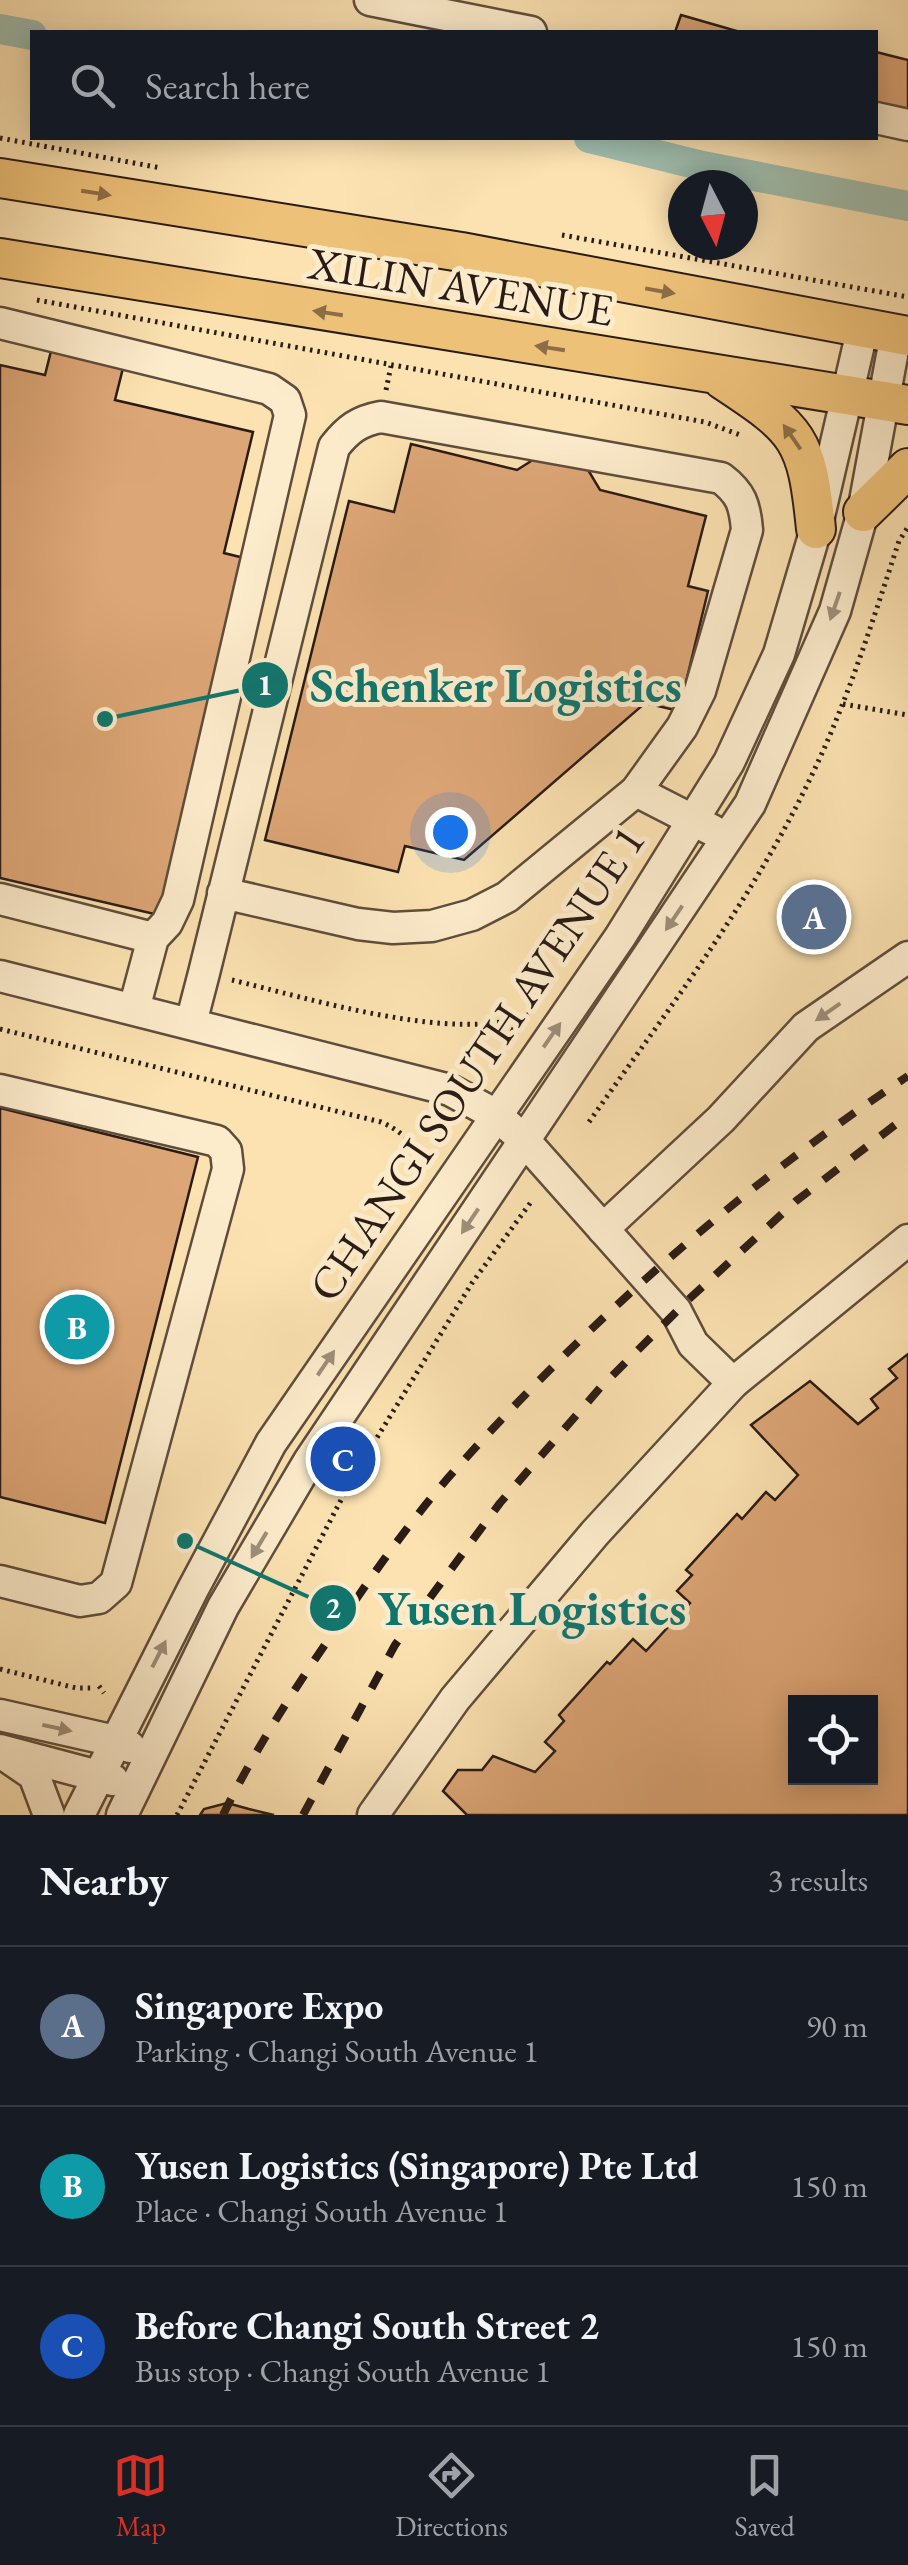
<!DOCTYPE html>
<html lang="en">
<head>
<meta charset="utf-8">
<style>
	body { margin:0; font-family:"EB Garamond",serif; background:#242831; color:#f1f3f6 }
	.controls { position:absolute; right:30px; bottom:30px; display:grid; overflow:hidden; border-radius:0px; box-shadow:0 5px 25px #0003 }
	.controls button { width:90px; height:90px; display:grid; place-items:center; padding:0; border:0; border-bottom:2px solid #363941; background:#171b24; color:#f1f3f6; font:50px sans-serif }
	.compass { position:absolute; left:668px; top:170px; width:90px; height:90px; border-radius:50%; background:#171b24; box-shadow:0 5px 25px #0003; rotate:174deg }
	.you { position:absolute; left:450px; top:832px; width:35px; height:35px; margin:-25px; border:8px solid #fff; border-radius:50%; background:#1a73e8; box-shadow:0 0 0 15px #1a73e833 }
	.badge { display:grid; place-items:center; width:65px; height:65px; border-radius:50%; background:#d93025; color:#fff; font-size:32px; font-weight:700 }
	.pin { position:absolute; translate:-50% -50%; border:5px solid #fff; box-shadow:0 2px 10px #0006 }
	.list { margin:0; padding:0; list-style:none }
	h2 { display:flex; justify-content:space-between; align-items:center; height:130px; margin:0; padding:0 40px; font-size:42px }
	h2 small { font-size:32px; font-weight:400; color:#9ea1a6 }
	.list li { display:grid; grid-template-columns:65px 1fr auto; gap:30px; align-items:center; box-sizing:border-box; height:160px; padding:0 40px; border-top:2px solid #363941 }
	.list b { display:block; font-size:38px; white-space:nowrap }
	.list p { margin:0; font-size:32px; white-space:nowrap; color:#9ea1a6 }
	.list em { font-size:32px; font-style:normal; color:#9ea1a6 }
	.icon { flex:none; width:55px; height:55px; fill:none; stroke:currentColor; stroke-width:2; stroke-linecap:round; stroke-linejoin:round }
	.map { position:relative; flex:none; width:908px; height:1815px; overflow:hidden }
	.search { position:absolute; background:#171b24; box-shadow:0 5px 25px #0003; left:30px; right:30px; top:30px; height:110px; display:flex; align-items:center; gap:25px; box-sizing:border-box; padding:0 35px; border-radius:0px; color:#9ea1a6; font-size:38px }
	.sheet { height:610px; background:#171b24 }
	nav { display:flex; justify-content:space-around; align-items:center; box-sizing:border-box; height:140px; border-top:2px solid #363941; background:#171b24; font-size:28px; color:#9ea1a6 }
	nav a { display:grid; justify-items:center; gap:5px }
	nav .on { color:#d93025 }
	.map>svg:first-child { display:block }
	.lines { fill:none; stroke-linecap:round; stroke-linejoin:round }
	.canal { stroke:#9fbdad; stroke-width:30 }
	.building { fill:#dda676; stroke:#291b15; stroke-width:2.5; fill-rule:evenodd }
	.minor-casing { stroke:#5e4d3c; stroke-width:35 }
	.major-casing { stroke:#291b15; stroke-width:42 }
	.path { stroke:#291b15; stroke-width:5; stroke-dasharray:2.5 5; stroke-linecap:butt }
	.minor { stroke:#fdeccc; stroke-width:30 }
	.major { stroke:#eec178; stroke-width:38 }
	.rail { stroke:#291b15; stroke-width:8; stroke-dasharray:18 18; stroke-linecap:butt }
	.oneway { fill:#8c6e46 }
	.oneway2 { fill:#9e8e7a }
	.labels { text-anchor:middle; stroke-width:10; stroke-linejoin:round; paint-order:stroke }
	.street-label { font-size:45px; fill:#291b15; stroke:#fdeccc }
	.leader { fill:none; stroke:#0f766e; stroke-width:4 }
	.callout-dot { fill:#0f766e; stroke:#fdeccc; stroke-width:4 }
	.mark-label { font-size:30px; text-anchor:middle; font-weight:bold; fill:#fff }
	.callout-label { font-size:48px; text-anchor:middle; font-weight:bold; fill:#0f766e; stroke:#fdeccc; stroke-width:10; stroke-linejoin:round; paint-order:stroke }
</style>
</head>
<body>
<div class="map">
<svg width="908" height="1815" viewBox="0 0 908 1815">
	<rect width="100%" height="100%" fill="#fce2b1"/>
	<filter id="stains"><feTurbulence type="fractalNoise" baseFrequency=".002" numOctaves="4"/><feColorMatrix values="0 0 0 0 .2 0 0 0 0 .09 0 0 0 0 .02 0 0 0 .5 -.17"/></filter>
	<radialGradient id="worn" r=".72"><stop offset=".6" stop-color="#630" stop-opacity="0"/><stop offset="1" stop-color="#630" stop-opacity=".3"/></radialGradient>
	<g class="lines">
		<g class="canal">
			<path d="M0 29 32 35"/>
			<path d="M589 138 703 166 908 206"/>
		</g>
	</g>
	<g class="building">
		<path d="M681 15 740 32H741H675Z"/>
		<path d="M876 52 908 60V115L876 107Z"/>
		<path d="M52 347 124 364 115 400 253 432 224 553 248 559 163 916 0 878V365L45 375Z"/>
		<path d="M411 444 517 470 539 456 587 468 600 490 706 516 688 586 708 591 679 711 645 703 464 860 405 846 398 872 265 840 349 501 394 512Z"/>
		<path d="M0 1108 198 1157 105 1523 0 1497Z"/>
		<path d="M908 1354V1815H467L443 1791 458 1770H482L493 1756 535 1772 555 1751 545 1742 564 1721 559 1715 607 1662 610 1664 633 1639 646 1651 690 1603 677 1591 692 1575 686 1570 737 1514 742 1519 766 1492 775 1500 798 1475 751 1425 810 1381 858 1424 878 1408 871 1399 897 1378 889 1369ZM796 1702H870V1778H796Z"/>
		<path d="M227 1803 249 1809 274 1815H200L204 1809Z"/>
	</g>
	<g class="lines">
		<defs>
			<g id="minor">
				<path d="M370 0 531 32"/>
				<path d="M876 118 908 125"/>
				<path d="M0 323 269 389 285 400 290 415 178 900 167 923 153 938 134 1009"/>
				<path d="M636 791 712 830"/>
				<path d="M0 899 153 938"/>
				<path d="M0 976 450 1090 496 1115 524 1140 676 1311 693 1344 733 1383"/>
				<path d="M191 1023 204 973 334 447C348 429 359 421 381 417L721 478C741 493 745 505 747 530L700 691 682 727 636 791 507 897 472 915 432 926 393 928 358 924 223 893"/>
				<path d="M0 1090 217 1141 226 1151 228 1169 116 1583 99 1598 80 1601 0 1581"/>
				<path d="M603 1229 721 1119 806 1027 908 957"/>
				<path d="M0 1715 115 1741 130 1747"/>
				<path d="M0 1750 113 1780"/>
				<path d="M6 1756 34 1775 49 1815"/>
				<path d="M79 1815 193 1589 271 1443 620 937 729 762 779 654 816 529 863 327"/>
				<path d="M122 1815 223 1607 309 1461 750 804 835 611 863 512 896 334"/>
				<path d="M373 1815 455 1699 595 1533 733 1383 908 1240"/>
			</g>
			<g id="major">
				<path d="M0 178 461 252 908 336"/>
				<path d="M0 258 908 405"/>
				<path d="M723 380C799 430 807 438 816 529"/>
				<path d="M863 512 908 468"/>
			</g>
		</defs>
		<use href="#minor" class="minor-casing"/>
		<use href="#major" class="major-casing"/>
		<g class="path">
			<path d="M0 138 161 168"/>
			<path d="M562 235 908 297"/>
			<path d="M37 300 705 422 743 436"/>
			<path d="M386 390 391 366"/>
			<path d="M843 704 908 715"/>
			<path d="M232 980C308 998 458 1045 530 1014"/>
			<path d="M497 1023 519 1033"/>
			<path d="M0 1029 381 1122C408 1134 419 1148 418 1179"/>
			<path d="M589 1122C666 1012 749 905 808 783 846 706 872 623 899 541L908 527"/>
			<path d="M0 1669 76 1688H94"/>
			<path d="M99 1686 104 1693"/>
			<path d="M177 1815 354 1475 472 1283 531 1202"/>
		</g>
		<use href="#minor" class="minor"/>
		<use href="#major" class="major"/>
		<g class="rail">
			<path d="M223 1815C254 1751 293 1691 333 1633 371 1577 411 1519 456 1469 590 1319 741 1187 908 1076"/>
			<path d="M303 1815 395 1645 500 1503 600 1388 688 1300 796 1201 908 1115"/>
		</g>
	</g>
	<defs><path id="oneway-solid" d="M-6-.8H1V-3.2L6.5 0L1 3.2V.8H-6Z" transform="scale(2.5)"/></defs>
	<g class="oneway">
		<use href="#oneway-solid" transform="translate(96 193) rotate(9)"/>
		<use href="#oneway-solid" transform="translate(660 291) rotate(10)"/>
		<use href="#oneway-solid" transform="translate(328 313) rotate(-171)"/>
		<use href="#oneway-solid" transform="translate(550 348) rotate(-171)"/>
		<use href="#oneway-solid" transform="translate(792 437) rotate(-125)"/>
	</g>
	<g class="oneway2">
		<use href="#oneway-solid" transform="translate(835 606) rotate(109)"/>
		<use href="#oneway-solid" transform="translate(674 918) rotate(124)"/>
		<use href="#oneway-solid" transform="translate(828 1012) rotate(145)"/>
		<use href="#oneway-solid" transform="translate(552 1035) rotate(-55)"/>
		<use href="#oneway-solid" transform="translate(470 1221) rotate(124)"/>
		<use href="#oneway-solid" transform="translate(326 1363) rotate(-56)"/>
		<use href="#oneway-solid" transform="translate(259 1545) rotate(121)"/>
		<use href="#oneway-solid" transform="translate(159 1654) rotate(-63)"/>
		<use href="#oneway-solid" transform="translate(57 1728) rotate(12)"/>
	</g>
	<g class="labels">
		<g class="street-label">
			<text transform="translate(461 286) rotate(9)" y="16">XILIN AVENUE</text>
			<text transform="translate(476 1063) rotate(-56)" y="16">CHANGI SOUTH AVENUE 1</text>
		</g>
	</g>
	<path class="leader" d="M105 719L265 685M185 1541L333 1608"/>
	<g class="callout-dot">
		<circle cx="105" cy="719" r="10"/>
		<circle cx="185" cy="1541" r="10"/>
		<circle cx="265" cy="685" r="25"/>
		<circle cx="333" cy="1608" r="25"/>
	</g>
	<g class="mark-label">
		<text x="265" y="695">1</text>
		<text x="333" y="1618">2</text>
	</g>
	<g class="callout-label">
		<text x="496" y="702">Schenker Logistics</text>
		<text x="532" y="1625">Yusen Logistics</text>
	</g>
	<rect width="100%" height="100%" filter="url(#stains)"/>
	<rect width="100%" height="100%" fill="url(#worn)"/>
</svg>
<div class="controls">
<button><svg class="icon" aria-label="locate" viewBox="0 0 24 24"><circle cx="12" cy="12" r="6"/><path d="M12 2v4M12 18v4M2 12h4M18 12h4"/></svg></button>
</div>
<svg class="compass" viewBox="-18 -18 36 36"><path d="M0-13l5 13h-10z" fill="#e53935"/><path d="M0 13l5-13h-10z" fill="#9ea1a6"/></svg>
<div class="you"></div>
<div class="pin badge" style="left:814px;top:917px;background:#5c6f8a">A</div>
<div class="pin badge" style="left:77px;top:1327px;background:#0f9aa8">B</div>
<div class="pin badge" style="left:343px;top:1459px;background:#1a4fb4">C</div>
<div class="search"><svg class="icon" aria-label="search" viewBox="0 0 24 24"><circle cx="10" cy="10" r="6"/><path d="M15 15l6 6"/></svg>Search here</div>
</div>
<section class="sheet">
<h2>Nearby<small>3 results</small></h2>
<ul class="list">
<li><span class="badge" style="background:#5c6f8a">A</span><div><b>Singapore Expo</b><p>Parking · Changi South Avenue 1</p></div><em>90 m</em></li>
<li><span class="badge" style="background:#0f9aa8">B</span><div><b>Yusen Logistics (Singapore) Pte Ltd</b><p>Place · Changi South Avenue 1</p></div><em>150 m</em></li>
<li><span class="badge" style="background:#1a4fb4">C</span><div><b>Before Changi South Street 2</b><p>Bus stop · Changi South Avenue 1</p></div><em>150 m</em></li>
</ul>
</section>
<nav>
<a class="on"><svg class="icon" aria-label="map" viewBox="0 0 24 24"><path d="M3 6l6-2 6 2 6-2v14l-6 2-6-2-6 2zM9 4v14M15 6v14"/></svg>Map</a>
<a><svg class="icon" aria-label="directions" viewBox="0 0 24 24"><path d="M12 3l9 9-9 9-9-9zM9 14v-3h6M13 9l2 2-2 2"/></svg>Directions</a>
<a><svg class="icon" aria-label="saved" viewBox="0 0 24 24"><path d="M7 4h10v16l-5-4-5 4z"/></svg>Saved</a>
</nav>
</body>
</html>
